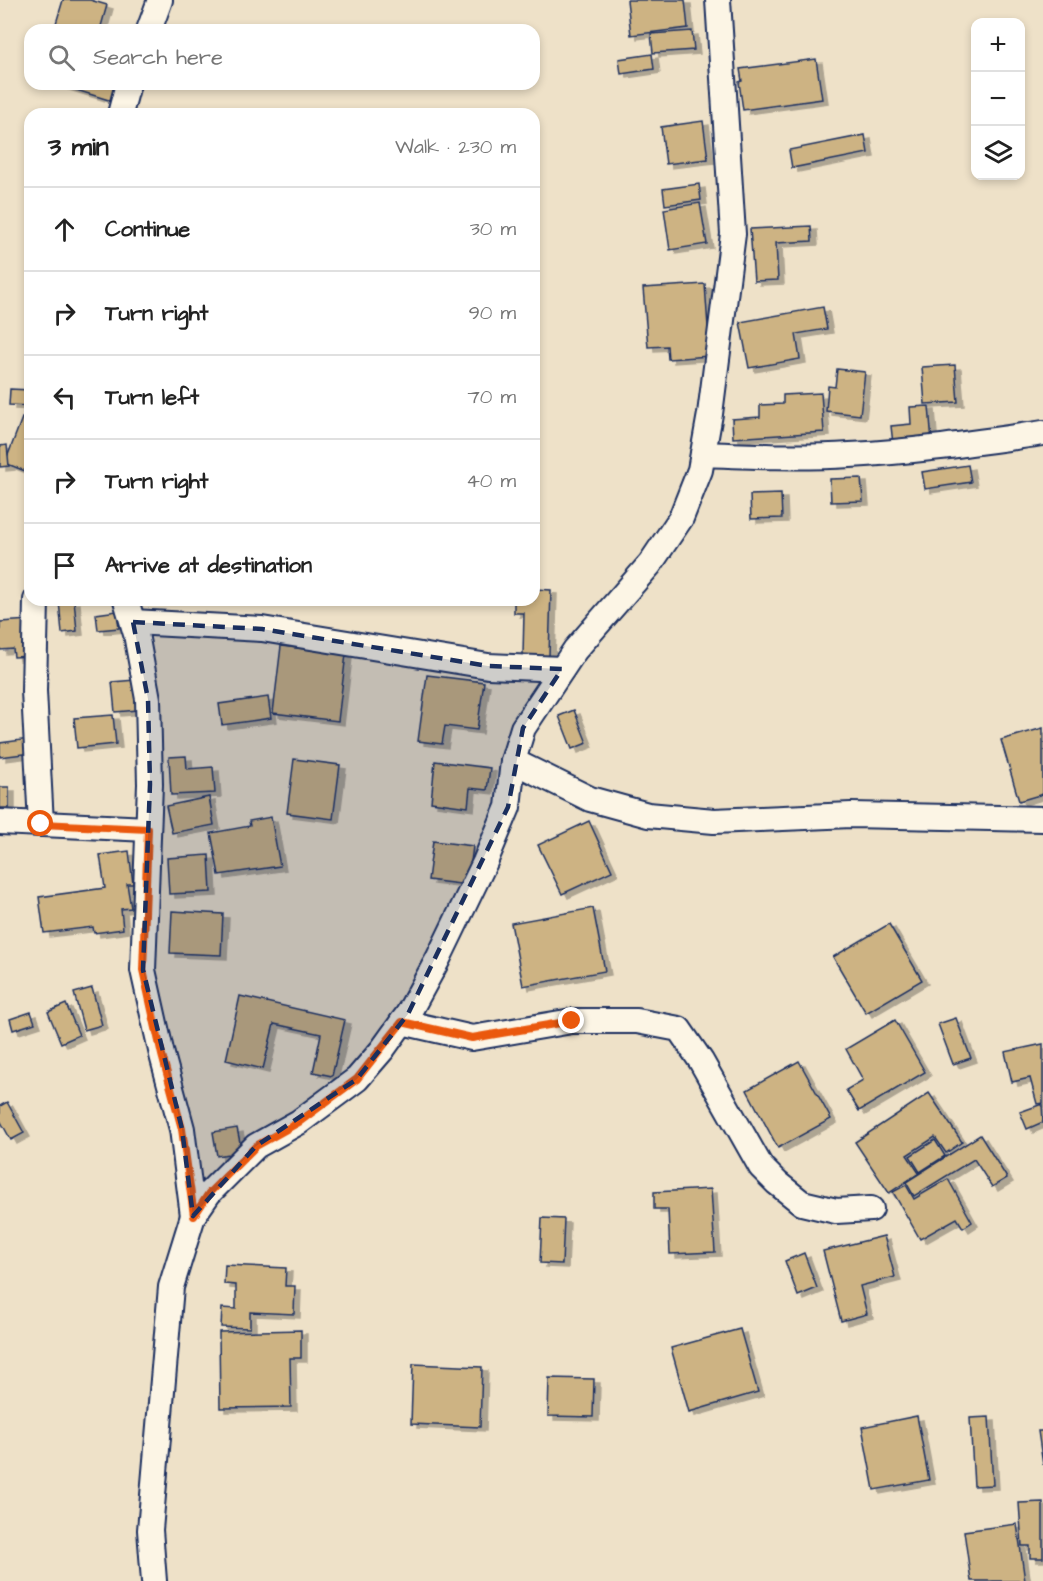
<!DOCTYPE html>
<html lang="en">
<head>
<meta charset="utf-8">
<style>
	body { margin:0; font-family:"Architects Daughter",sans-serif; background:#f2f2f2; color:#222 }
	.controls { position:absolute; right:18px; top:18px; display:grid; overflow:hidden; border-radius:12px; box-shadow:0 3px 9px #0003 }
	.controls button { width:54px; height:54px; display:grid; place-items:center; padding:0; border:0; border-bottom:2px solid #e0e0e0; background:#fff; color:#222; font:30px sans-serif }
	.stop { position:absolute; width:18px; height:18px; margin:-14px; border:4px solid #ea580c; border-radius:50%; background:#fff }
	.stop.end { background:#ea580c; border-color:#fff; box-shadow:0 2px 6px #0008 }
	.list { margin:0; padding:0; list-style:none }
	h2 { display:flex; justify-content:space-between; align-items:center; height:78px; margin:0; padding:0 24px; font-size:26px }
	h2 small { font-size:20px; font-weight:400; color:#767676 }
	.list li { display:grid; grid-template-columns:39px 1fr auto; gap:18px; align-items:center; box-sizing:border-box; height:84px; padding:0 24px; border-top:2px solid #e0e0e0 }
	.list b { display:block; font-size:22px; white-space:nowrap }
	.list em { font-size:20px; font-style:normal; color:#767676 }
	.icon { flex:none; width:33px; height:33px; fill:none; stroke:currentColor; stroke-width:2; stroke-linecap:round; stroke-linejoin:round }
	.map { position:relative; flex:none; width:1043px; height:1581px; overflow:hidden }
	.search { position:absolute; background:#fff; box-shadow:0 3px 9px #0003; left:24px; top:24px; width:516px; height:66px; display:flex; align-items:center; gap:15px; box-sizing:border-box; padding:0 21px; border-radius:18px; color:#767676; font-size:22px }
	.panel { position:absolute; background:#fff; box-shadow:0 3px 9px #0003; left:24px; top:108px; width:516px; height:498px; border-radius:18px }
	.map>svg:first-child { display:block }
	.building { fill:#cdb383; stroke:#1b2f5e; stroke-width:1.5; filter:url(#shadow) }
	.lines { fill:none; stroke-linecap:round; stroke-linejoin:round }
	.street-casing { stroke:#1b2f5e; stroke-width:28 }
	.street { stroke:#fcf5e5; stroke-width:24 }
	.route { stroke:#ea580c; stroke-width:8 }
	.marked { fill:#1b2f5e; fill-opacity:0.2; stroke:#1b2f5e; stroke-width:4.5; stroke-dasharray:12 8; stroke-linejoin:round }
</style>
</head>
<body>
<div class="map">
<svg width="1043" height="1581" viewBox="0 0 1043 1581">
	<defs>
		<filter id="shadow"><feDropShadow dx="6" dy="4" stdDeviation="0" flood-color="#0004"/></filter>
	</defs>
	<rect width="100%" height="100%" fill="#eee1c8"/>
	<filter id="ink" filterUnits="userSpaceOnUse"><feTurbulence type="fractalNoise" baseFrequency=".0167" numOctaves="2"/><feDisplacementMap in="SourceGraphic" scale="12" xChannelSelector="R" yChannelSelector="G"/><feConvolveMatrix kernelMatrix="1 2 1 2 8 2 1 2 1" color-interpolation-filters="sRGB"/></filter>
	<g filter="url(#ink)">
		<g class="building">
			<path d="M63 0H90L107 5 100 30H54Z"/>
			<path d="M627 0H685L688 28 631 35Z"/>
			<path d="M692 31 694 50 653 53 651 34Z"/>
			<path d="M652 54 654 69 621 74 619 59Z"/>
			<path d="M816 59 822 99 743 110 739 82 742 81 740 69Z"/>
			<path d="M61 84H117L112 101 60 85Z"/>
			<path d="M703 121 708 159 666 164 661 127Z"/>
			<path d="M865 135 868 153 792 168 789 150Z"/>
			<path d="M699 184 701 200 665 205 663 189Z"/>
			<path d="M700 203 707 244 670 250 664 209Z"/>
			<path d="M811 226 812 241 776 243 778 280 754 281 750 229Z"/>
			<path d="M705 284 710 356 668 359 667 346 648 347 643 288Z"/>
			<path d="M823 307 827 329 796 334 800 359 749 368 740 322Z"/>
			<path d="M955 365 958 402 925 404 922 367Z"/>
			<path d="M837 369 865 372 860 415 826 411 828 386 835 387Z"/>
			<path d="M10 389 30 390V406L9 405Z"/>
			<path d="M821 393 824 432 733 438 732 419 760 417V405L783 404V395Z"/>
			<path d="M929 406 932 442 893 444 891 426 911 424 910 407Z"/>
			<path d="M22 418 30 421V457L25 471 5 463Z"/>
			<path d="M7 445 9 466 0 467V446Z"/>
			<path d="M968 465 971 482 925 489 922 472Z"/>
			<path d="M861 478 863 501 831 502 830 479Z"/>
			<path d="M781 494 782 518 751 519 750 495Z"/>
			<path d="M534 589 551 590 549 656 523 655 524 613H514V600H534Z"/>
			<path d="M74 600 77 631 62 633 59 601Z"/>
			<path d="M117 611 119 628 98 630 96 614Z"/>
			<path d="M30 620 32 656 14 657 13 649 0 650V622Z"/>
			<path d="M281 646 346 654 338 721 273 713Z"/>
			<path d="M427 675 484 682 477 730 445 726 442 744 418 741Z"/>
			<path d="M135 680 138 710 115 712 112 682Z"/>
			<path d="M268 697 271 718 222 725 219 704Z"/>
			<path d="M574 710 587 743 572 749 559 716Z"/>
			<path d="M113 715 116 744 77 748 74 718Z"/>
			<path d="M1043 728V794L1019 801 1001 740Z"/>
			<path d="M29 739 31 753 0 757V743Z"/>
			<path d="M186 756 187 769 213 767 215 793 171 795 169 757Z"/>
			<path d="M294 759 340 765 333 819 287 813Z"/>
			<path d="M435 761 490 768 487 790 470 788 468 807 431 802Z"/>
			<rect x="0" y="787" width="9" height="21"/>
			<path d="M209 797 214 825 172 833 166 806Z"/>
			<path d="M271 817 280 866 219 875 211 833 250 826 249 821Z"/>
			<path d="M589 821 612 871 562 894 538 845Z"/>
			<path d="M433 841 473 846 468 885 428 880Z"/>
			<path d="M129 851 133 884H127L131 908 121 909 123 929 94 933 93 927 44 933 39 897 105 888 100 855Z"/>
			<path d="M209 855 211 892 169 894 167 858Z"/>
			<path d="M593 908 605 971 523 986 511 923Z"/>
			<path d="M172 911 223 914 221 955 170 953Z"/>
			<path d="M889 924 922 980 866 1013 833 957Z"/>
			<path d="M92 988 102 1025 84 1030 74 993Z"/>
			<path d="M240 996 345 1020 332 1076 313 1072 321 1034 274 1024 263 1069 226 1060Z"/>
			<path d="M66 1004 79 1035 61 1043 48 1012Z"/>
			<path d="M31 1012 35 1023 13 1030 10 1019Z"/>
			<path d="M956 1018 971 1058 953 1064 938 1024Z"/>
			<path d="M895 1020 925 1072 859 1111 846 1090 863 1080 846 1049Z"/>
			<path d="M1043 1044V1103L1037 1104 1030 1078 1012 1082 1005 1052Z"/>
			<path d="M799 1061 831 1119 778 1148 747 1090Z"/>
			<path d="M929 1093 962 1142 946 1153 935 1137 907 1155 919 1173 889 1193 855 1142Z"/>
			<path d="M7 1102 24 1133 11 1140 1 1122 0 1123V1106Z"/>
			<path d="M1042 1104 1043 1122 1027 1129 1020 1112Z"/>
			<path d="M237 1128 242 1152 217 1156 213 1132Z"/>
			<path d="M980 1135 1007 1178 992 1187 974 1159 914 1196 906 1182Z"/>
			<path d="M935 1140 945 1156 920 1172 910 1156Z"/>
			<path d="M948 1179 972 1222 963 1228 957 1218 920 1239 893 1192 906 1185 914 1199Z"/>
			<path d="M711 1189 715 1252 670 1254 668 1209H654V1192Z"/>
			<path d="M542 1218 564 1219 562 1264 540 1263Z"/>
			<path d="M884 1236 895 1277 860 1286 867 1314 841 1321 823 1251Z"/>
			<path d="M804 1253 817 1288 798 1296 785 1261Z"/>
			<path d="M225 1265 286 1268 285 1286H295L294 1314 250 1312V1328L221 1327 222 1308 236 1309V1285L224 1284Z"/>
			<path d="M740 1329 758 1392 689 1412 671 1348Z"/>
			<path d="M301 1330V1358H290L291 1407 220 1408 219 1332Z"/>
			<path d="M413 1364 482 1367 480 1427 411 1424Z"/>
			<path d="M549 1378 594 1379 593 1417 548 1416Z"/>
			<path d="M917 1416 929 1480 874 1490 862 1427Z"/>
			<path d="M989 1417 993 1485 974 1486 970 1418Z"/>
			<path d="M1038 1431H1043V1465Z"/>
			<path d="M1043 1502V1558H1030V1546H1022L1019 1503Z"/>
			<path d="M1017 1524 1025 1581H971L964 1531Z"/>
		</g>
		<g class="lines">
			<defs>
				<g id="street">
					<path d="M149 30 160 0"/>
					<path d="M120 114 128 84"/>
					<path d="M703 454C752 456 801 458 850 455 915 452 979 442 1043 433"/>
					<path d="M36 600 34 691 41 824"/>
					<path d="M126 600 136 634 148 699 150 784 143 970 162 1055 182 1129 193 1216"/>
					<path d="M133 622 262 629 488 666 562 669"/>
					<path d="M513 761 590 799 648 815 714 821 851 815 1043 819"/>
					<path d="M0 822 148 829"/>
					<path d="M402 1022 472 1038 572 1021H637L679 1029 701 1061 761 1167 777 1183 802 1203 836 1211 871 1209"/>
					<path d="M154 1581 150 1530 171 1287 193 1216 209 1193 256 1146 299 1122 357 1079 382 1050 408 1014 438 959 485 862 508 807 513 761 523 728 575 650 650 564 681 518 700 470 710 414 733 234 718 0"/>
				</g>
			</defs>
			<use href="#street" class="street-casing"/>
			<use href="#street" class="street"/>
		</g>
	</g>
	<g class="lines" filter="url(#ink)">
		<path class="route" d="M41 824 148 829 143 970 162 1055 182 1129 194 1216 209 1193 256 1146 299 1122 357 1079 402 1022 472 1038 572 1021"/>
	</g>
	<path class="marked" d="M133 622 262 629 488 666 562 669 523 728 508 807 408 1014 357 1079 256 1146 193 1216 182 1129 143 970 150 784 148 699Z"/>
</svg>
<div class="controls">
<button>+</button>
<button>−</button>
<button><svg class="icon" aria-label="layers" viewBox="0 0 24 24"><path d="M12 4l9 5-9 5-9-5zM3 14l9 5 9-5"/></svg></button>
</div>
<div class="stop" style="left:41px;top:824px"></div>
<div class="stop end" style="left:572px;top:1021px"></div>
<div class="search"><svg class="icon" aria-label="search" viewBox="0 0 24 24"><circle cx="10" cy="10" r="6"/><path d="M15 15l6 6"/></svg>Search here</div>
<section class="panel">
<h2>3 min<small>Walk · 230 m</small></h2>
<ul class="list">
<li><svg class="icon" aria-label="ahead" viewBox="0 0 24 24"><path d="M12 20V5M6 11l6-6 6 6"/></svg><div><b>Continue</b></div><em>30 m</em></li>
<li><svg class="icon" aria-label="right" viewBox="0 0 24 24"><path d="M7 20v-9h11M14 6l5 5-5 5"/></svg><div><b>Turn right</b></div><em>90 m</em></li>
<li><svg class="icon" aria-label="left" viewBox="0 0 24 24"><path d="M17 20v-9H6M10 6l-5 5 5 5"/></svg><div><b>Turn left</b></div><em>70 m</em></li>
<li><svg class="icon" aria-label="right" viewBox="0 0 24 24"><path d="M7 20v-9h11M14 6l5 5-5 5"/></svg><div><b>Turn right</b></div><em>40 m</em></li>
<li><svg class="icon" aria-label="arrive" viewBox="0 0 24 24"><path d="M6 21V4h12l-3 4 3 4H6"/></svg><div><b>Arrive at destination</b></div></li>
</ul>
</section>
</div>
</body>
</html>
